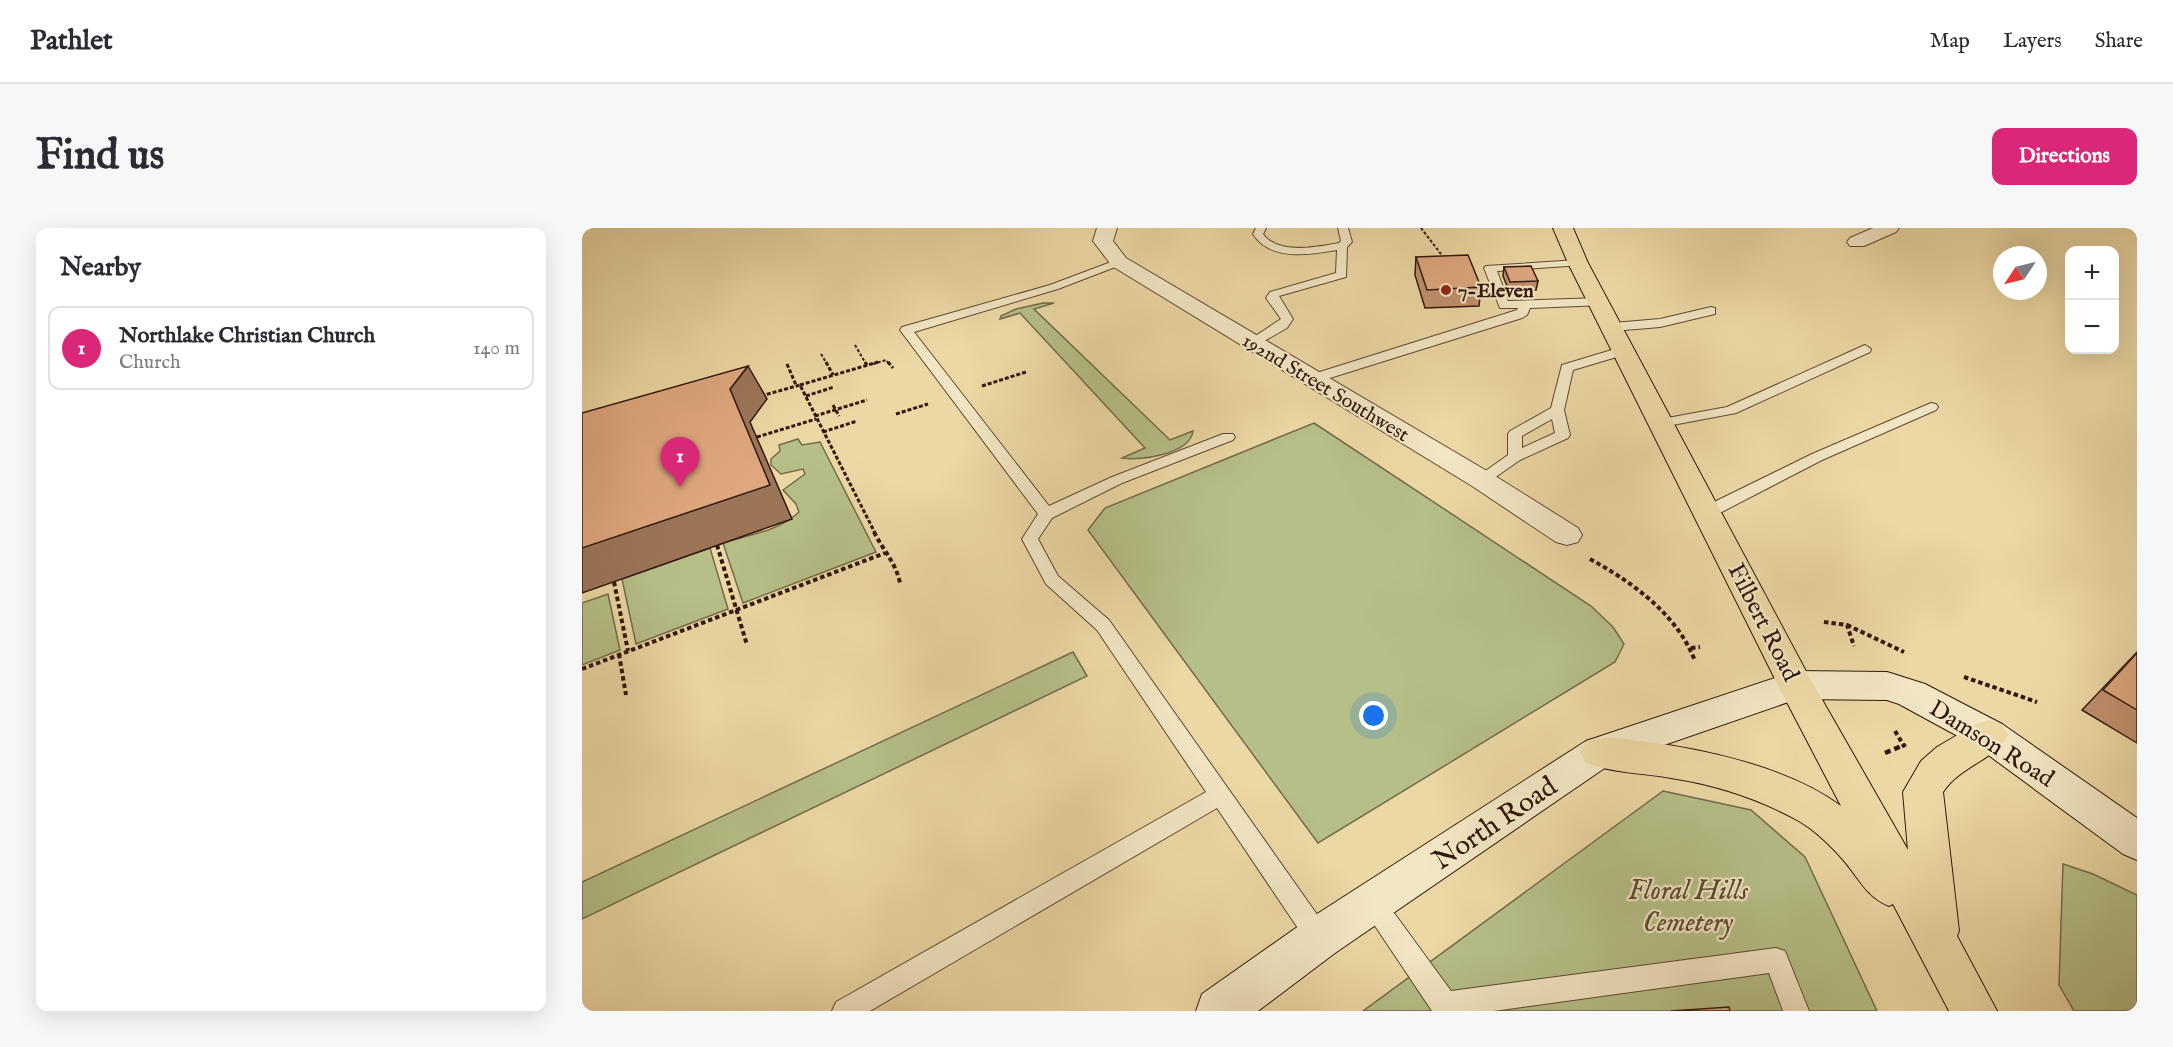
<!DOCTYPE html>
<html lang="en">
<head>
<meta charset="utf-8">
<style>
	body { margin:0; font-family:"IM FELL English",serif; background:#f7f7f7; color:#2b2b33 }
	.controls { position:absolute; right:18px; top:18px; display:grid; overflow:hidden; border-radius:12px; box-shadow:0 6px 24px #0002 }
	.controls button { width:54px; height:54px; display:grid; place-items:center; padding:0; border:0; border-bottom:2px solid #e1e1e2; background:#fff; color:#2b2b33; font:30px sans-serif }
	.compass { position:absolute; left:1411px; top:18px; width:54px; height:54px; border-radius:50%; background:#fff; box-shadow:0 6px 24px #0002; rotate:235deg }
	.you { position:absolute; left:792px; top:488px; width:21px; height:21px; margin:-15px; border:4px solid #fff; border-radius:50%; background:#1a73e8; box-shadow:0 0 0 9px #1a73e833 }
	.badge { display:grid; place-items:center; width:39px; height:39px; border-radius:50%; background:#db2777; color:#fff; font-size:20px; font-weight:700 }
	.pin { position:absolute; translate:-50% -50px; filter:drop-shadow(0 2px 3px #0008) }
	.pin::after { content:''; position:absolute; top:32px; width:21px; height:18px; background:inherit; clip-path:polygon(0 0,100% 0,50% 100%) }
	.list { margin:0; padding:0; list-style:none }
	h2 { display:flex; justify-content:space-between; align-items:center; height:78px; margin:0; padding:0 24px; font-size:26px }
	h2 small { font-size:20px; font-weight:400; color:#7c7c81 }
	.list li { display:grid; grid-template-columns:39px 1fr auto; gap:18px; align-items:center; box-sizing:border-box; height:84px; margin:0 12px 12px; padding:0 12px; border:2px solid #e1e1e2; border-radius:12px }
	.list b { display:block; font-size:22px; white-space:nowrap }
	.list p { margin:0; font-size:20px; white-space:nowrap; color:#7c7c81 }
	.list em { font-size:20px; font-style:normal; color:#7c7c81 }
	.map { position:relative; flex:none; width:1555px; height:783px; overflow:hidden; border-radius:12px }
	header { display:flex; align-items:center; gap:36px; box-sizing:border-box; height:84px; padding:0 30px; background:#fff; border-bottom:2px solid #e1e1e2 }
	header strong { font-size:28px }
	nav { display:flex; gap:33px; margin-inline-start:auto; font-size:21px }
	.intro { display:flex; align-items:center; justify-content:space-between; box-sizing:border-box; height:144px; padding:0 36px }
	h1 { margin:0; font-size:42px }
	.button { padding:15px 27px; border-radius:12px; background:#db2777; color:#fff; font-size:21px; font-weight:700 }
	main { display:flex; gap:36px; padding:0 36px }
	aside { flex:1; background:#fff; border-radius:12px; box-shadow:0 6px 24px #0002 }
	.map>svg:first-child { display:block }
	.green { fill:#b6bf88; stroke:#736b4a; stroke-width:1.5 }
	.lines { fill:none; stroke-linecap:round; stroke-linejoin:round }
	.lane-casing { stroke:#5f4732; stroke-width:2 }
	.street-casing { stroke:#5f4732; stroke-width:2 }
	.secondary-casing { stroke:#30170b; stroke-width:2 }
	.primary-casing { stroke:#30170b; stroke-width:2 }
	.path-far3 { stroke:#30170b; stroke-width:2; stroke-dasharray:3 2; stroke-linecap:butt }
	.path-far2 { stroke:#30170b; stroke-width:3; stroke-dasharray:4 2; stroke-linecap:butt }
	.path-far1 { stroke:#30170b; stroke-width:4; stroke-dasharray:4.5 3; stroke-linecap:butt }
	.path { stroke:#30170b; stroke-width:4.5; stroke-dasharray:6 4; stroke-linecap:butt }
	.lane { fill:#f3e6c4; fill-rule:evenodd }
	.street { fill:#f3e6c4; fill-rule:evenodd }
	.secondary { fill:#f3e6c4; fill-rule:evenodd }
	.primary { fill:#ecd8a5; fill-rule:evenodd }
	.wall { fill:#c0906d; stroke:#30170b; stroke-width:1.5 }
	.shaded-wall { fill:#9c7559; stroke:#30170b; stroke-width:1.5 }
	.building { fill:#dfa77f; stroke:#30170b; stroke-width:1.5 }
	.poi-dot { fill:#8f2418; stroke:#f3e6c4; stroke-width:2 }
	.labels { text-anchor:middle; stroke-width:4.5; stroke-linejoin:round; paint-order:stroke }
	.far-poi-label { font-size:20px; font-weight:bold; fill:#30170b; stroke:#f3e6c4; text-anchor:start }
	.far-street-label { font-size:20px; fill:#30170b; stroke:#f3e6c4 }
	.street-label { font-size:24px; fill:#30170b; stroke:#f3e6c4 }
	.near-street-label { font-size:28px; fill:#30170b; stroke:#f3e6c4 }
	.near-park-label { font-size:28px; font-style:italic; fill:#584930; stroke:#f3e6c4 }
</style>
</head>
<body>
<header>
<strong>Pathlet</strong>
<nav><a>Map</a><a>Layers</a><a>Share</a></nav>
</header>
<div class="intro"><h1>Find us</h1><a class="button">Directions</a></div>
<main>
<aside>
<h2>Nearby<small></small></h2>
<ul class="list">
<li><span class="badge">1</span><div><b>Northlake Christian Church</b><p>Church</p></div><em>140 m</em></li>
</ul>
</aside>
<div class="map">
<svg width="1555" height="783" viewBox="0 0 1555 783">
	<rect width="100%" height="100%" fill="#ecd8a5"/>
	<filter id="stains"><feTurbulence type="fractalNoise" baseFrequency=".00333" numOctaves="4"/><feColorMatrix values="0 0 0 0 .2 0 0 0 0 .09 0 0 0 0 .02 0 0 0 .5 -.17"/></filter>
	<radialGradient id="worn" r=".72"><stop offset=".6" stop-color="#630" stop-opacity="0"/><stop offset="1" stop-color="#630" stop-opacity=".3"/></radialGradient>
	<g class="green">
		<path d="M461 75H472L452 81 588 212 611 203C608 226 559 233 540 230L563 220 438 85 418 91 419 88 434 81Z"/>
		<path d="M732 195 1009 378 1031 399 1042 416 1033 434 736 615 506 302 523 280Z"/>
		<path d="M216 211 220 217 238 214 294 324 161 375 141 315C167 307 197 303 217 284L214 276 201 262 223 246 221 241 199 246 189 237V231L198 223 197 217Z"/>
		<path d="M128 320 146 381 54 416 40 351Z"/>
		<path d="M26 366 38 422 0 437V375Z"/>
		<path d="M491 424 505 448 0 691V654Z"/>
		<path d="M1081 563 1169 582 1223 629 1295 783H781Z"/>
		<path d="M1481 636 1511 646 1555 667V783H1492L1477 757Z"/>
	</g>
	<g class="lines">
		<defs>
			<g id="lane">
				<path d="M674 0H684L681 6C696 27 735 19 757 15L759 13 756 0H766L770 14 765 19 764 49 697 68 711 91 705 100 670 120 664 116 666 113 699 91 684 70 688 64 754 45 755 22C727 27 688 33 671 6Z"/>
				<path d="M537 31 541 32V36L476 61 332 104 467 278 530 249 641 206H651L653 209 651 212 540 255 470 290 456 311 476 348 527 392 746 702 749 710 746 718 737 722 728 718 635 580 288 783H250L254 774 624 564 515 402 464 356 440 311 456 286 318 102 320 99 468 57Z"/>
				<path d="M996 32 1002 35 1000 37 915 43 926 73 1018 70 1022 71V77L948 80 945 87 940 90 735 154H725L723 151 725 148 935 82 936 80H918L902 40 904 38Z"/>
				<path d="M1129 79 1133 80V86L1078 99 1031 103 1025 99 1031 95 1078 91Z"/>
				<path d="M1283 117 1289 121 1288 124 1154 185 1080 199 1073 195 1080 191 1145 179Z"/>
				<path d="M1043 118 1049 122 1048 125 991 142 982 182 988 207 986 210 938 232 905 255H895L892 252 895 249 926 227V206L928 203 969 180 980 137ZM970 191 973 205 940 220V208Z"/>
				<path d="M1349 175 1354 176 1356 179 1354 182 1240 232 1132 288 1126 289 1118 284 1120 280 1230 226Z"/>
				<path d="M791 664 799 667 869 763 1194 720 1203 723 1227 783H1201L1187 745 912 783H850L783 683 779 675 783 667Z"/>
			</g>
			<g id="street">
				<path d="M515 0H535L531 13 544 30 910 246 996 300 1000 307 996 314 985 317 974 314 890 258 530 38 511 13Z"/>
				<path d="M1291 0H1317L1314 4 1282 18H1268L1265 14 1268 10Z"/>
			</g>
			<path id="secondary" d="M1214 443 1305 444 1343 456 1420 496 1555 590V632L1541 626 1394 518 1317 476 1305 472 1215 471 1030 535 753 725 676 783H614L620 766 721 695 1004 513Z"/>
			<path id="primary" d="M971 0H991L1006 35 1226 447 1326 622 1321 564 1339 533 1355 519 1394 496 1407 492 1420 496 1426 507C1413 532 1378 538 1361 564L1377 703 1375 708 1415 783H1367L1311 676 1307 678C1285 669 1278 652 1263 634 1249 618 1233 602 1215 592 1175 570 1134 557 1089 550 1061 545 1031 545 1004 535L998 524 1004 513C1022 507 1039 511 1058 513 1122 521 1206 539 1259 578L1196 457 986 35Z"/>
		</defs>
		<use href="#lane" class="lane-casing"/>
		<use href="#street" class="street-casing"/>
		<use href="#secondary" class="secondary-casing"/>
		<use href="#primary" class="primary-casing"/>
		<g class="path-far3">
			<path d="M839 0 862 30"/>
			<path d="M273 117 284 136"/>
			<path d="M239 126 245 136"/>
			<path d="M291 136 304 132 307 136"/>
		</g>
		<g class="path-far2">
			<path d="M244 134 251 147"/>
			<path d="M283 134 285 137"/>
			<path d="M306 134 311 140"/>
			<path d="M205 136 214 157"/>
			<path d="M218 157 296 134"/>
			<path d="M400 158 444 144"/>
			<path d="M179 168 218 157 293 305"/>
			<path d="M224 168 252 159"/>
			<path d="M251 177 257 188"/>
			<path d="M314 186 346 176"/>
			<path d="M233 188 285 172"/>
			<path d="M241 204 275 193"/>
			<path d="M175 209 234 191"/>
		</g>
		<g class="path-far1">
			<path d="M292 304C301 322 314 335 318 355"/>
			<path d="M135 317 165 417"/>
			<path d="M1008 331C1050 354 1095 386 1113 433"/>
			<path d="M32 354 46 423"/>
			<path d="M1242 394 1265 397 1272 418"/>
			<path d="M1265 397 1322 424"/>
			<path d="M1109 420 1118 419"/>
			<path d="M37 426 44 467"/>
			<path d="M0 441 303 325"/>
			<path d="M1382 449 1455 474"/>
			<path d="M1313 503 1322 518"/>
		</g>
		<g class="path">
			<path d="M1321 516 1323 519"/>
			<path d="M1303 525 1322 517"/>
		</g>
		<use href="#lane" class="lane"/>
		<use href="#street" class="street"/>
		<use href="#secondary" class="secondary"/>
		<use href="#primary" class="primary"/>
	</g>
	<g class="wall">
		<path d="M834 29 899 59 897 78 843 80 833 47Z"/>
		<path d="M922 39 956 53 954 62 927 63 921 48Z"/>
		<path d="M1555 424V515L1500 482Z"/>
	</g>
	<path class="shaded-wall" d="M166 138 185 171 168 194 210 291 0 365V320L148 161Z"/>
	<g class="building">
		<path d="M886 27 899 59 845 62 834 29Z"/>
		<path d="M949 38 956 53 928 54 922 39Z"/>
		<path d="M166 138 148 161 188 257 0 320V185Z"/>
		<path d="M1555 425V482L1521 462Z"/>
		<path d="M1147 779 1148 783H1089Z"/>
	</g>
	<circle class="poi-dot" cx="864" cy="62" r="6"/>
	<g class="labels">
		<g class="far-poi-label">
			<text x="876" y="69">7-Eleven</text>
		</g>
		<g class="far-street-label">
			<text transform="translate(744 159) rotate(31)" y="7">192nd Street Southwest</text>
		</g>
		<g class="street-label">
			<text transform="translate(1182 394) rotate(63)" y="8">Filbert Road</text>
			<text transform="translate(1410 515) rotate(32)" y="8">Damson Road</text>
		</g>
		<g class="near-street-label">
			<text transform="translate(912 594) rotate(-34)" y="10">North Road</text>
		</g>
		<g class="near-park-label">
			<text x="1106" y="671">Floral Hills<tspan x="1106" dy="32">Cemetery</tspan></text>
		</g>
	</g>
	<rect width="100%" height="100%" filter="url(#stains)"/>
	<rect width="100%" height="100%" fill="url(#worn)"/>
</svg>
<div class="controls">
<button>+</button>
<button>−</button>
</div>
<svg class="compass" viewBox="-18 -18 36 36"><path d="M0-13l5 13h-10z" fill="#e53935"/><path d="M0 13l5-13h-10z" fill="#7c7c81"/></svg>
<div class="you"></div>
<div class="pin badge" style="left:98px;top:259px">1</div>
</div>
</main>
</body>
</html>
